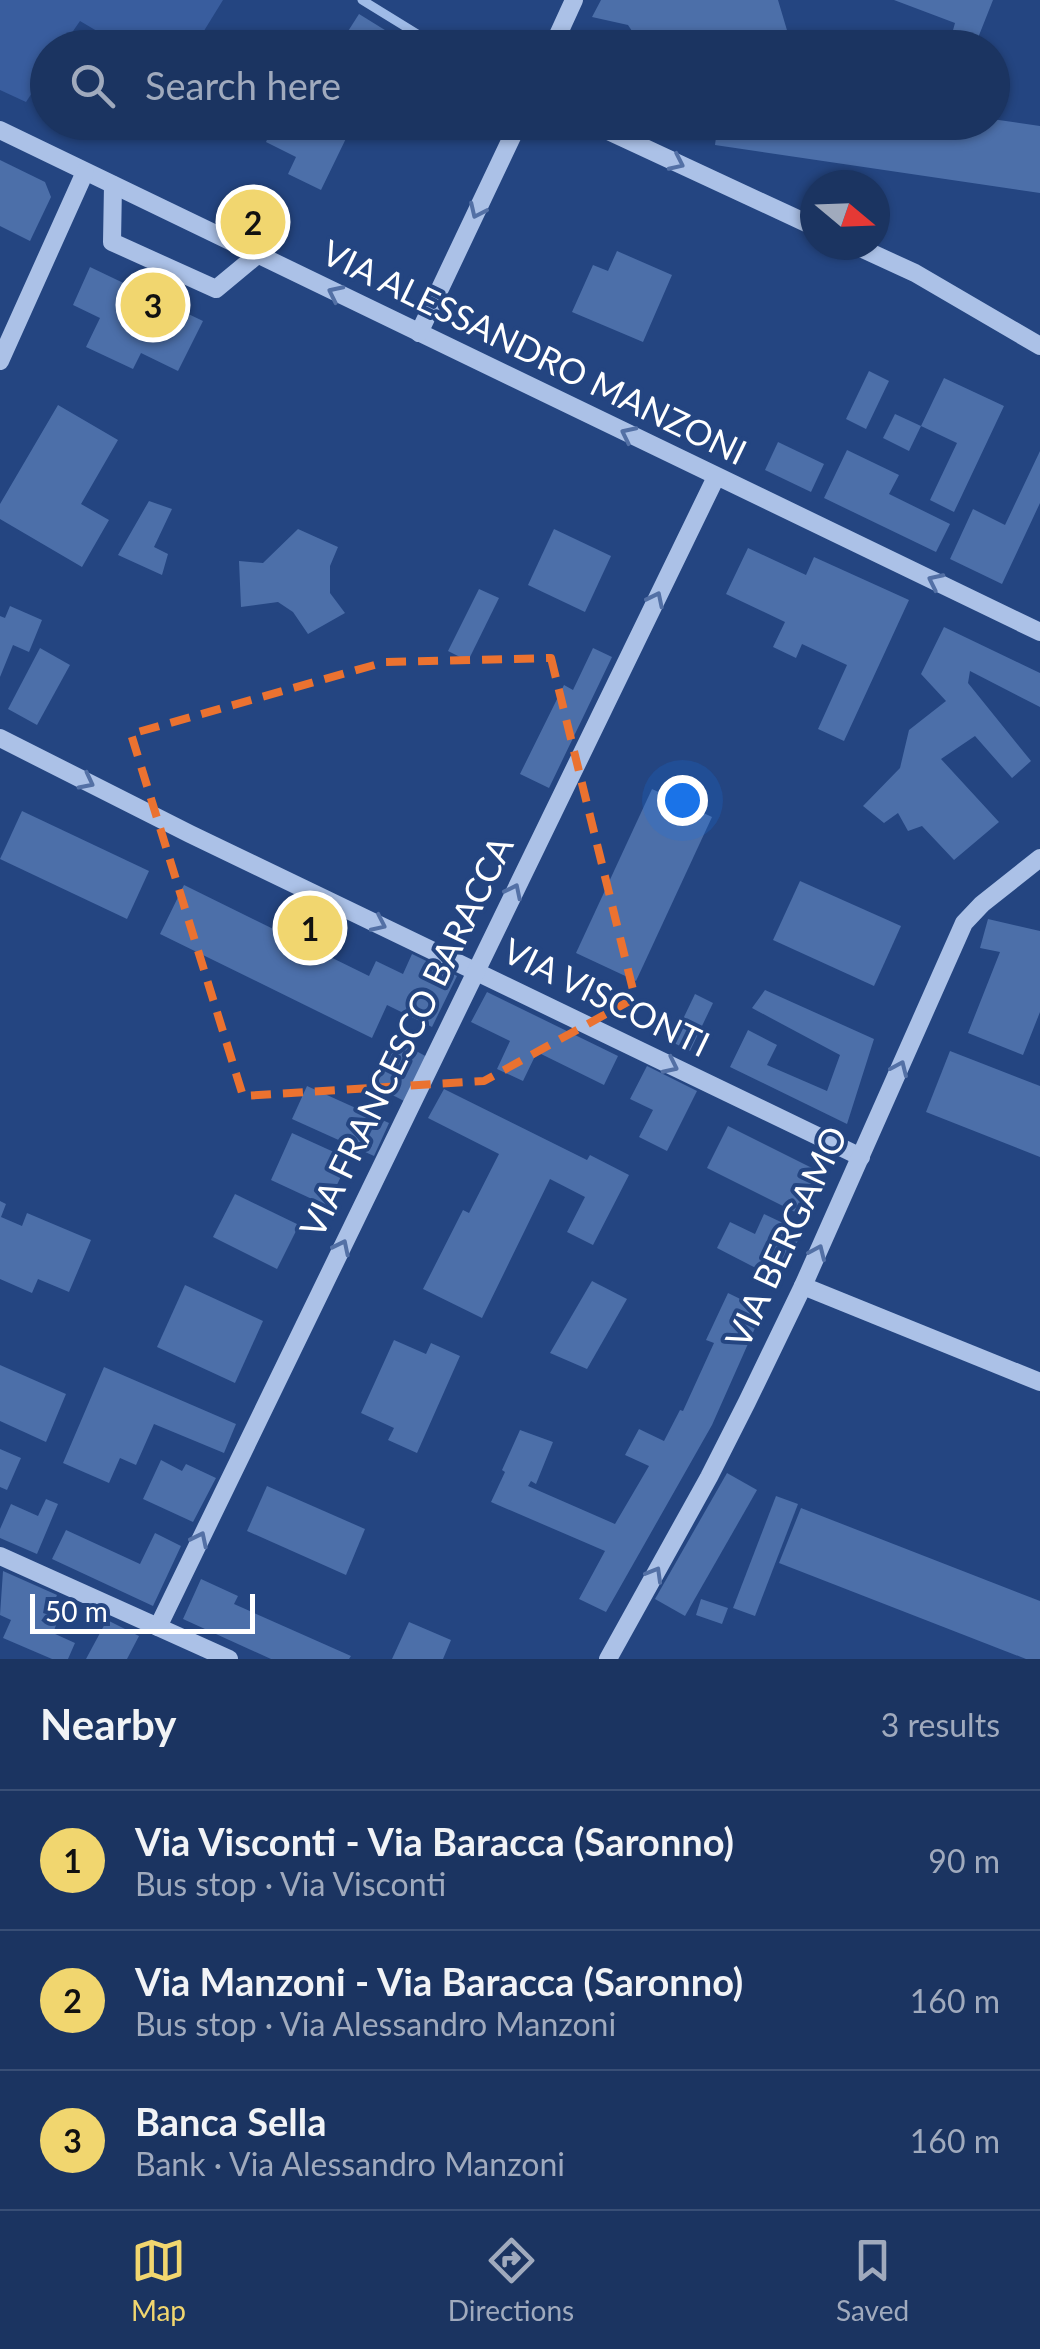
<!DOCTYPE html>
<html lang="en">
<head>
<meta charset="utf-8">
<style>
	body { margin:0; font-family:Lato,sans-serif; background:#283f6a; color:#f1f3f6 }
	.compass { position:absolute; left:800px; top:170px; width:90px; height:90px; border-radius:50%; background:#1b3461; box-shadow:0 2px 8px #0004; rotate:109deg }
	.scale { position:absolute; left:30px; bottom:25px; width:225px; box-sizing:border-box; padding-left:10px; border:5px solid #fff; border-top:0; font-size:28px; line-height:35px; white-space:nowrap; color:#fff; -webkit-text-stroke:8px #244581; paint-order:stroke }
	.you { position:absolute; left:682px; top:800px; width:35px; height:35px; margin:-25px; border:8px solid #fff; border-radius:50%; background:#1a73e8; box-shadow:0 0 0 15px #1a73e833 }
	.badge { display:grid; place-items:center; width:65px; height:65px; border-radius:50%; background:#f1d66f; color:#111; font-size:32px; font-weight:700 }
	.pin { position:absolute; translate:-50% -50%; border:5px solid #fff; box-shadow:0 2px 10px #0006 }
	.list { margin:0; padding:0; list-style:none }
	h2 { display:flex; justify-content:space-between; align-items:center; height:130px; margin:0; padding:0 40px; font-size:42px }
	h2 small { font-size:32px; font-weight:400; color:#a0aabd }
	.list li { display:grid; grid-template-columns:65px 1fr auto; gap:30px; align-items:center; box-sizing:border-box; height:140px; padding:0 40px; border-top:2px solid #394f76 }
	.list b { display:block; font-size:38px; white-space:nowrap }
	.list p { margin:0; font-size:32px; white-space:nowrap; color:#a0aabd }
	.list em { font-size:32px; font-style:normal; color:#a0aabd }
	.icon { flex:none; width:55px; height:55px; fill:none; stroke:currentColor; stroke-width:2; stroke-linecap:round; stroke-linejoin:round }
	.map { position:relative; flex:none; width:1040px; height:1659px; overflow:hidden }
	.search { position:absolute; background:#1b3461; box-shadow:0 2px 8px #0004; left:30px; right:30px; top:30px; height:110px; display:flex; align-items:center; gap:25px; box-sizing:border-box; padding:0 35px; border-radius:55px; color:#a0aabd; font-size:38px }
	.sheet { height:550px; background:#1b3461 }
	nav { display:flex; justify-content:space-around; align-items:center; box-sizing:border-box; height:140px; border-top:2px solid #394f76; background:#1b3461; font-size:28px; color:#a0aabd }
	nav a { display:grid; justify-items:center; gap:5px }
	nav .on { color:#f1d66f }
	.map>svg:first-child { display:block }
	.green { fill:#395d9e }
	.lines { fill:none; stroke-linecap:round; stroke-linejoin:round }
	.stream { stroke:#9fbbe7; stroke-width:9 }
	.building { fill:#4c6fa9 }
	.minor { stroke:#abc1e7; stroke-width:18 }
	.oneway { stroke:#5370a5 }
	.marked { fill:none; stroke:#eb7230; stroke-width:8; stroke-dasharray:20 12; stroke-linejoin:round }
	.labels { text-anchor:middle; stroke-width:8; stroke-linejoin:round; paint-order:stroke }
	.street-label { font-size:35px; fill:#fff; stroke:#244581 }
</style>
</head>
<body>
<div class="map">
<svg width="1040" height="1659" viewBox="0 0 1040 1659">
	<rect width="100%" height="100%" fill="#244581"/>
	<path class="green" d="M0 0H223L194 47H124L80 21 62 47 48 48 47 70 26 102 0 90Z"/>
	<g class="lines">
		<path class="stream" d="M362 0 440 48"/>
	</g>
	<g class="building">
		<path d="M601 0H778L789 37 786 48H715L636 37 628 25 592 17Z"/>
		<path d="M894 0H993L974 48H948L955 23Z"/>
		<path d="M359 14 414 48H364L345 36Z"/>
		<path d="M868 35 937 45V48H867Z"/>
		<path d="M992 119 1040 126V193L715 145 718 122H992Z"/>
		<path d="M275 122H354L321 190 288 174 296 157 266 142Z"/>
		<path d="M0 160 45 182 51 197 30 241 0 226Z"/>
		<path d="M617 251 672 275 643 342 572 312 593 265 608 271Z"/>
		<path d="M90 267 203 321 178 371 141 353 133 369 86 347 100 318 73 305Z"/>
		<path d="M869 371 889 381 866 429 846 419Z"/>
		<path d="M944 378 1004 406 954 512 930 500 957 443 921 426Z"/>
		<path d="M58 405 118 440 81 504 109 520 82 567 0 519V504Z"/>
		<path d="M895 414 921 426 909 451 883 438Z"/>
		<path d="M778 442 824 464 811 492 765 470Z"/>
		<path d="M847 450 899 475 889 494 950 524 936 552 824 498Z"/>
		<path d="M1040 451V503L1002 584 950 559 973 509 1005 525Z"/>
		<path d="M149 501 172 509 154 547 168 554 162 575 118 555Z"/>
		<path d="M298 529 338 547 330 566V593L345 613 308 634 293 612 278 602 241 607 239 561 263 563Z"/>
		<path d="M554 529 611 556 585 612 528 585Z"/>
		<path d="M748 548 806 575 814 557 909 600 844 741 818 729 847 665 802 644 796 658 773 647 785 622 726 594Z"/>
		<path d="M479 589 499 598 468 661 448 651Z"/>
		<path d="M10 606 42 620 29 652 13 645 0 677V616L5 618Z"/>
		<path d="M944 627 1040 673V707L970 671 968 683 1031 761 1012 778 975 736 941 759 999 822 954 860 922 826 908 831 898 813 884 823 863 806 900 768 909 730 946 701 921 674Z"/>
		<path d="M40 648 70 665 37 725 8 709Z"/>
		<path d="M593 648 612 657 549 788 520 774 564 685 573 690Z"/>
		<path d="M652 789 712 817 636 981 576 953Z"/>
		<path d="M22 811 149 871 127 919 0 859Z"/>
		<path d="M800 881 901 926 874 986 773 940Z"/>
		<path d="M184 885 369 976 376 961 403 974 412 954 457 976 432 1027 387 1005 372 1038 160 934Z"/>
		<path d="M988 919 1040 931V1012L1023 1055 968 1033 1000 952 980 948Z"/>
		<path d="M765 990 874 1039 847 1124 730 1067 748 1030 777 1045 767 1065 827 1091 840 1055 752 1008Z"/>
		<path d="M487 992 618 1056 604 1085 537 1052 523 1081 497 1069 510 1041 471 1022Z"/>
		<path d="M695 994 713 1003 690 1051 672 1042Z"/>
		<path d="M396 1040 429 1058 406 1102 373 1085Z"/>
		<path d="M950 1051 1040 1086V1157L926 1112Z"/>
		<path d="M647 1066 697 1091 667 1151 639 1137 653 1110 630 1099Z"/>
		<path d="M307 1086 389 1123 374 1156 292 1119Z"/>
		<path d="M444 1089 587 1160 590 1155 629 1175 593 1245 567 1232 585 1197 550 1179 482 1318 423 1289 463 1210 469 1213 499 1154 428 1118Z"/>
		<path d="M728 1126 818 1171 797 1213 707 1168Z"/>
		<path d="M292 1133 336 1153 331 1165 344 1170 327 1206 271 1180Z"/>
		<path d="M235 1194 299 1225 277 1269 213 1237Z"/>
		<path d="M0 1201 6 1204 1 1217 22 1226 27 1213 91 1240 69 1292 38 1279 32 1293 0 1279Z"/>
		<path d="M764 1214 802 1232 779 1280 717 1248 730 1222 755 1234Z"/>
		<path d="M592 1281 627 1299 587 1369 550 1353Z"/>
		<path d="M185 1285 263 1321 235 1383 157 1347Z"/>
		<path d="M728 1293 763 1310 712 1425 606 1612 579 1599 605 1551 491 1502 505 1472 502 1470 520 1430 553 1442 536 1484 531 1481 528 1486 615 1524 649 1466 625 1455 639 1429 664 1441 680 1410 683 1411 714 1343 706 1340Z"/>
		<path d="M394 1340 426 1354 431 1343 460 1356 417 1453 388 1440 394 1428 361 1413Z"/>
		<path d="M0 1365 66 1394 46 1442 0 1421Z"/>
		<path d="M104 1367 236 1424 224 1453 154 1424 136 1465 120 1458 109 1483 63 1463Z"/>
		<path d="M0 1449 21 1458 7 1490 0 1487Z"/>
		<path d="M161 1460 182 1471 186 1464 216 1478 193 1522 143 1499Z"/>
		<path d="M727 1473 757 1490 685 1616 655 1599Z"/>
		<path d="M267 1486 365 1529 346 1575 247 1531Z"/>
		<path d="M776 1496 798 1504 755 1616 733 1608Z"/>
		<path d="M46 1499 58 1504 37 1554 0 1538V1529L11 1504 38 1516Z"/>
		<path d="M801 1508 1040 1601V1659H1026L779 1563Z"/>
		<path d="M66 1530 140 1564 155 1533 181 1546 153 1606 52 1559Z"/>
		<path d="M3 1571 57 1595 48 1616 58 1620 53 1633 75 1643 68 1659H52L3 1638 11 1620 0 1615Z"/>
		<path d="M201 1579 238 1596 234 1604 351 1656 349 1659H271L183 1619Z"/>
		<path d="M701 1599 728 1608 722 1624 696 1615Z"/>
		<path d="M107 1620 139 1636 127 1659H86Z"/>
		<path d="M409 1622 451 1640 443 1659H392Z"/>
	</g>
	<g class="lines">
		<g class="minor">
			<path d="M552 48 574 0"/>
			<path d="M589 122 815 227"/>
			<path d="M0 130 1040 632"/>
			<path d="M113 185 112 242 216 289 257 255"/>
			<path d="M854 245 915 273 1040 346"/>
			<path d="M419 333 519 122"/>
			<path d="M0 361 85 172"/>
			<path d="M0 738 190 834 861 1157"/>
			<path d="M803 1286 1040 1382"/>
			<path d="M0 1556 229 1659"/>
			<path d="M158 1627 716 477"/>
			<path d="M608 1659 709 1477 747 1402 803 1286 964 923 982 904 1040 858"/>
		</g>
	</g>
	<defs><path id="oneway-chevron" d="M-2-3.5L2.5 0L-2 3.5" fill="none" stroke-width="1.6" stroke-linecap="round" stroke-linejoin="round" transform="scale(2.5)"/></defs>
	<g class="oneway">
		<use href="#oneway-chevron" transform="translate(677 163) rotate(25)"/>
		<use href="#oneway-chevron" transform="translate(477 211) rotate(115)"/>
		<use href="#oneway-chevron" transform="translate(335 293) rotate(-154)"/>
		<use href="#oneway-chevron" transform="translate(628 434) rotate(-154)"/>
		<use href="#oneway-chevron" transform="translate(935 581) rotate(-154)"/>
		<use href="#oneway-chevron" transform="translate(656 599) rotate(-64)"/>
		<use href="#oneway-chevron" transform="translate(87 782) rotate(27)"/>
		<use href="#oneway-chevron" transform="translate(514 891) rotate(-64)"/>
		<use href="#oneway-chevron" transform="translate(379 924) rotate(25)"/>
		<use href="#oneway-chevron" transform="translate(671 1066) rotate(26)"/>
		<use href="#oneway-chevron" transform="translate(900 1068) rotate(-66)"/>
		<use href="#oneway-chevron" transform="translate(342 1247) rotate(-64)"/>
		<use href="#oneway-chevron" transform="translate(818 1252) rotate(-66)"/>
		<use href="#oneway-chevron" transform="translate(200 1539) rotate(-64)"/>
		<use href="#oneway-chevron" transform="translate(655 1574) rotate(-60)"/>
	</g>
	<path class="marked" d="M551 658 635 998 484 1081 243 1096 131 734 385 662Z"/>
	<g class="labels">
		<g class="street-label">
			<text transform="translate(534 353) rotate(26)" y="12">VIA ALESSANDRO MANZONI</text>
			<text transform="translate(606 998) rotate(26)" y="12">VIA VISCONTI</text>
			<text transform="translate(407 1037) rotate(-64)" y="12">VIA FRANCESCO BARACCA</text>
			<text transform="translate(787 1237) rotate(-65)" y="12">VIA BERGAMO</text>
		</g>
	</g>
</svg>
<svg class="compass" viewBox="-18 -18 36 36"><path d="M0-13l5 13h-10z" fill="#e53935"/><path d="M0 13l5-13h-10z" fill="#a0aabd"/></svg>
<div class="scale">50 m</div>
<div class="you"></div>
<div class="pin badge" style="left:310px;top:928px">1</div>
<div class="pin badge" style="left:253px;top:222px">2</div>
<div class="pin badge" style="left:153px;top:305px">3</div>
<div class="search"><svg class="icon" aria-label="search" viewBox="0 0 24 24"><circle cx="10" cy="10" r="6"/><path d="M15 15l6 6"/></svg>Search here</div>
</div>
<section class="sheet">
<h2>Nearby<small>3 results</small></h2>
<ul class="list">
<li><span class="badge">1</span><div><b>Via Visconti - Via Baracca (Saronno)</b><p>Bus stop · Via Visconti</p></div><em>90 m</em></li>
<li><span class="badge">2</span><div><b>Via Manzoni - Via Baracca (Saronno)</b><p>Bus stop · Via Alessandro Manzoni</p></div><em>160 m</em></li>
<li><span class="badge">3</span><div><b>Banca Sella</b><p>Bank · Via Alessandro Manzoni</p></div><em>160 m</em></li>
</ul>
</section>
<nav>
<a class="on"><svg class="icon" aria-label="map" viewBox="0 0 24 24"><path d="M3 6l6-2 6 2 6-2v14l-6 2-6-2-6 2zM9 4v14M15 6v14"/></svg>Map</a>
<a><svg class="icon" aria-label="directions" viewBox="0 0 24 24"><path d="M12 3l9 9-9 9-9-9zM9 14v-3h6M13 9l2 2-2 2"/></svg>Directions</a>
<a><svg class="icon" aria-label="saved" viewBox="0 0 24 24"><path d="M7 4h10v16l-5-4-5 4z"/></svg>Saved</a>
</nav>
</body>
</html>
